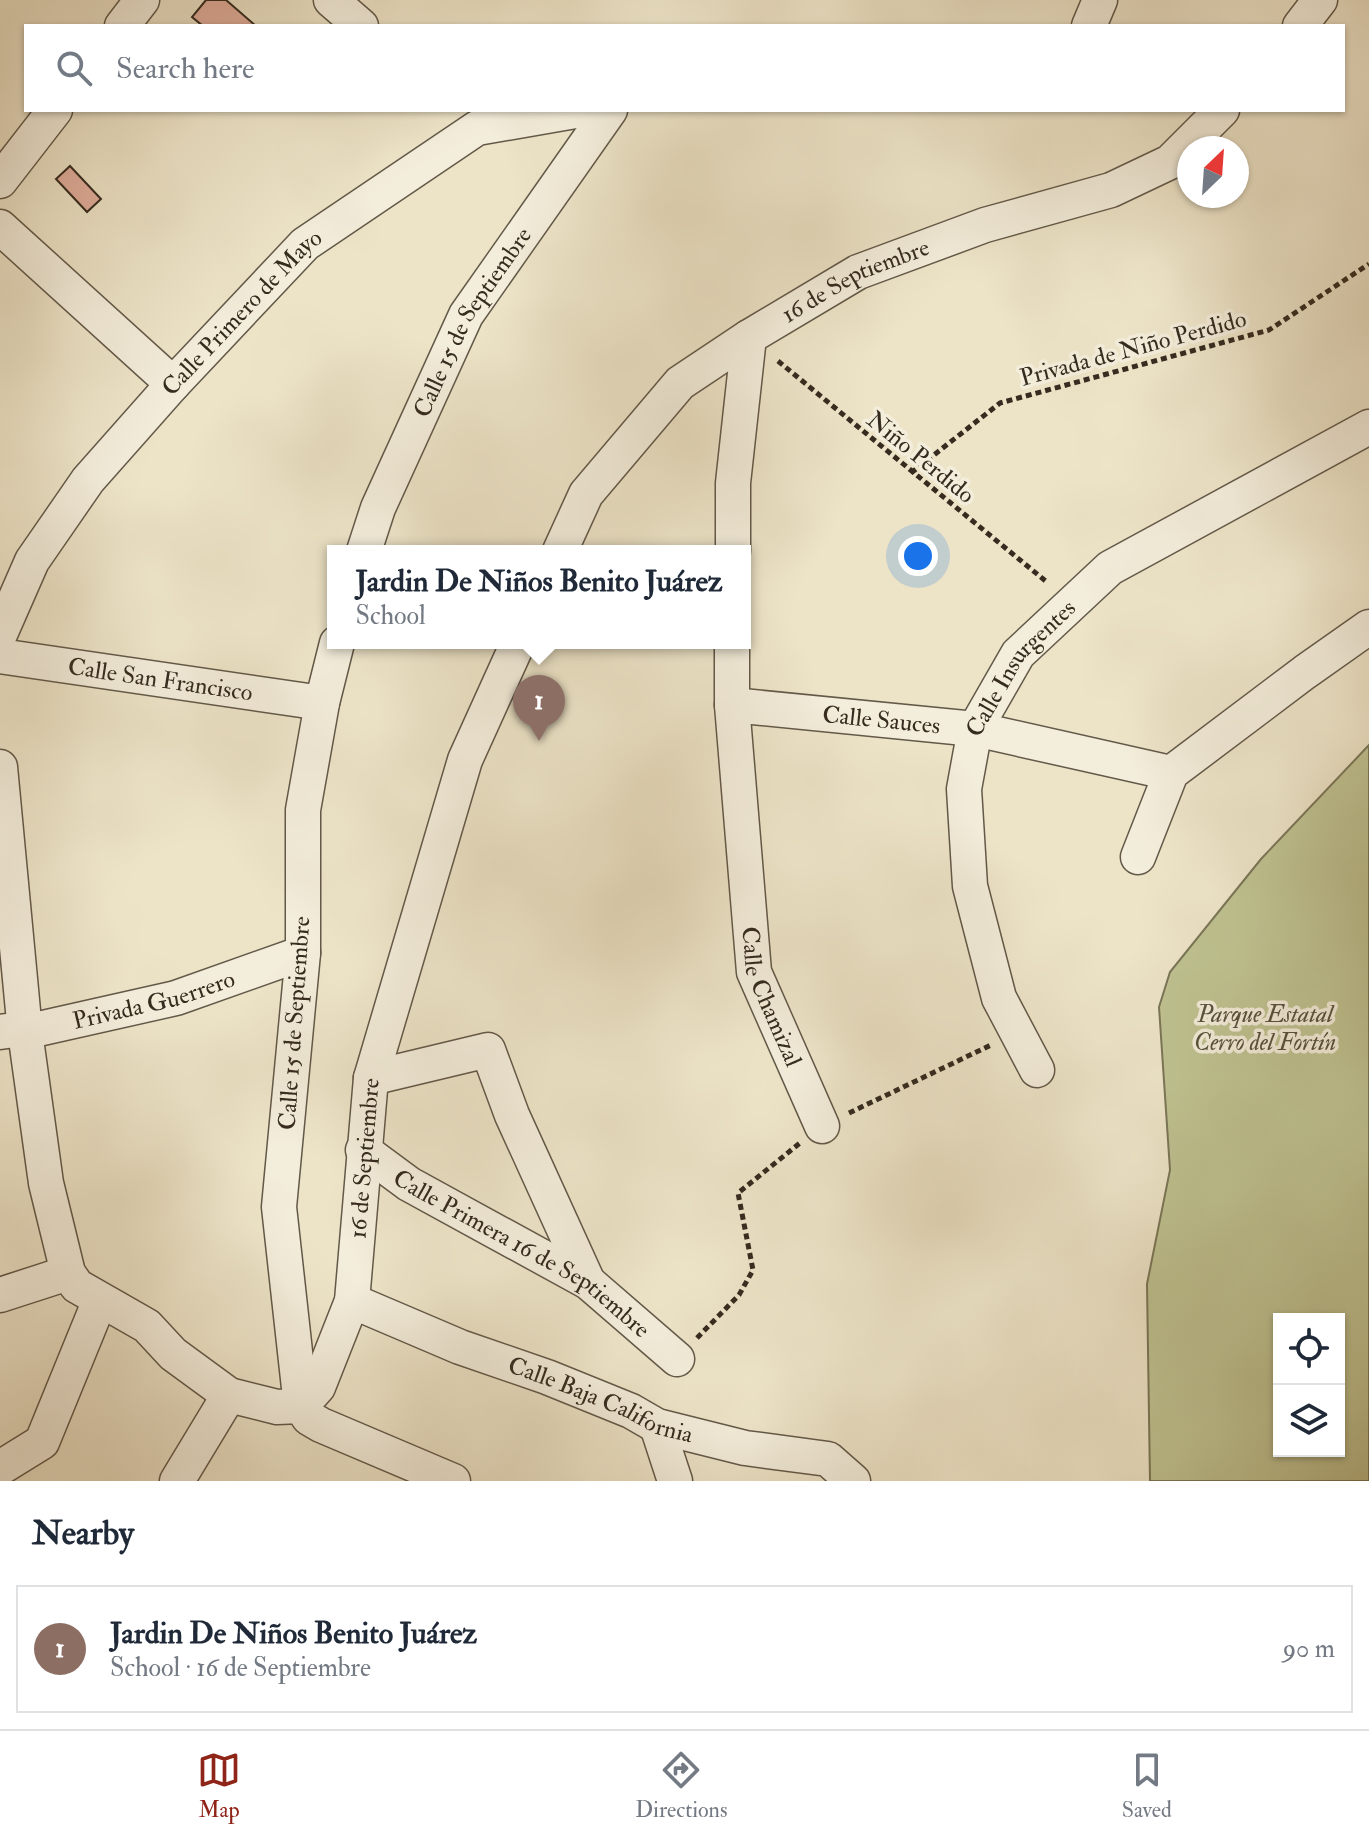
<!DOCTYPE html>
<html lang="en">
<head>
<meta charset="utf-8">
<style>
	body { margin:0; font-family:"IM FELL Double Pica",serif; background:#f2f2f3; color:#1f2937 }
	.controls { position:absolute; right:24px; bottom:24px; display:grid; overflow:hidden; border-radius:0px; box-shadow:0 2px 6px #0004 }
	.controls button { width:72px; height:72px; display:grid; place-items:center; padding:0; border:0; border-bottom:2px solid #e0e1e3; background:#fff; color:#1f2937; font:40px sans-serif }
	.compass { position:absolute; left:1177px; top:136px; width:72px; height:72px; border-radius:50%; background:#fff; box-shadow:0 2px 6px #0004; rotate:25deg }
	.you { position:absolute; left:918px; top:556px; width:28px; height:28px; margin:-20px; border:6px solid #fff; border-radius:50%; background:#1a73e8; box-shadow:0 0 0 12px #1a73e833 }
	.badge { display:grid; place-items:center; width:52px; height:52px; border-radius:50%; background:#8f2418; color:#fff; font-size:26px; font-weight:700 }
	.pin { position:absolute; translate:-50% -66px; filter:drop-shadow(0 2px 4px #0008) }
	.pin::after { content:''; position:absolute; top:42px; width:28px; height:24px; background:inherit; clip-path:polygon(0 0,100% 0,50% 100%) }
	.popup { position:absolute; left:327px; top:545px; width:424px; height:104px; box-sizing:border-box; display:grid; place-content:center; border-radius:0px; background:#fff; filter:drop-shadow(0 2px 6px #0005); font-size:26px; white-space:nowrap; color:#747a83 }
	.popup b { font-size:30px; color:#1f2937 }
	.popup::after { content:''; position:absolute; left:50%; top:100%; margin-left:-16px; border:16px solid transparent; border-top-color:#fff }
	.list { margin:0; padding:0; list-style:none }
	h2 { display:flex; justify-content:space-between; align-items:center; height:104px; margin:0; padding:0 32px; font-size:34px }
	h2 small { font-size:26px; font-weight:400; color:#747a83 }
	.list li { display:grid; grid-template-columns:52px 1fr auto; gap:24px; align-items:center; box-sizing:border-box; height:128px; margin:0 16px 16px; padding:0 16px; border:2px solid #e0e1e3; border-radius:0px }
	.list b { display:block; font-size:30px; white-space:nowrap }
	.list p { margin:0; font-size:26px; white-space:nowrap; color:#747a83 }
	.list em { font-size:26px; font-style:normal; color:#747a83 }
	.icon { flex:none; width:44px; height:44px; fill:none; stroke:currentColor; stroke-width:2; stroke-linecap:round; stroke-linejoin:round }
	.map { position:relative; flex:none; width:1369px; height:1481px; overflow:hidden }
	.search { position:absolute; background:#fff; box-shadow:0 2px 6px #0004; left:24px; right:24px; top:24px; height:88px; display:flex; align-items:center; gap:20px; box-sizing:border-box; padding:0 28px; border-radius:0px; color:#747a83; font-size:30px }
	.sheet { height:248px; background:#fff }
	nav { display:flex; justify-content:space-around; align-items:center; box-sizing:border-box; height:112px; border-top:2px solid #e0e1e3; background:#fff; font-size:22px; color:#747a83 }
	nav a { display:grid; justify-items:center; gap:4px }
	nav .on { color:#8f2418 }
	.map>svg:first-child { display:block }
	.green { fill:#bfc291; stroke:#7a7658; stroke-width:2; fill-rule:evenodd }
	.building { fill:#e0ae9c; stroke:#352b1f; stroke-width:2 }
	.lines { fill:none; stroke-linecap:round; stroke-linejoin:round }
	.street-casing { stroke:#635949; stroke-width:37 }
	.path { stroke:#352b1f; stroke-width:5; stroke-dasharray:6 4; stroke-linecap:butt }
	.street { stroke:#f3eddb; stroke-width:34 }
	.labels { text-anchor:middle; stroke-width:7; stroke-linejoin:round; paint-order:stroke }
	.street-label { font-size:24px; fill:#352b1f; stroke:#f3eddb }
	.park-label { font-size:24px; font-style:italic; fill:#58513c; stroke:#f3eddb }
</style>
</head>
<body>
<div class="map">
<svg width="1369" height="1481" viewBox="0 0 1369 1481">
	<rect width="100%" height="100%" fill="#ede4c8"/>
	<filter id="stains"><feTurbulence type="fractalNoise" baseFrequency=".0025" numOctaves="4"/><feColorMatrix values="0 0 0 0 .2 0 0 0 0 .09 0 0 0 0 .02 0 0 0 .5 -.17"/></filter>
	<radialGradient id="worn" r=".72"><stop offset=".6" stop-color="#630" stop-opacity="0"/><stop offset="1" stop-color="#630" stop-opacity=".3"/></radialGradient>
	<path class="green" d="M1369 745V1481H1150L1147 1284 1170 1170 1159 1007 1170 972 1261 859ZM1279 1319H1339V1451H1279Z"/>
	<g class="building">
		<path d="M206 0H226L256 26H203L192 17Z"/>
		<path d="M70 166 101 199 87 212 56 179Z"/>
	</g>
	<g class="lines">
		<defs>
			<g id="street">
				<path d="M331 0 361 26"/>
				<path d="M122 26 142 0"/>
				<path d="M1089 26 1100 0"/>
				<path d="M1300 26 1320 0"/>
				<path d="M0 181 55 110"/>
				<path d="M0 227 173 384"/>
				<path id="s1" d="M364 551 378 508 466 315 610 110"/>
				<path id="s2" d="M560 551 586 494 680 383 749 337 858 272 985 225 1111 190 1170 162 1222 110"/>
				<path d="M733 551V483L749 337"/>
				<path id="s3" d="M0 634 32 561 88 480 173 384 305 244 477 128 581 110"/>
				<path d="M337 643 322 703 303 810V953L279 1207 301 1406 309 1418 321 1425 453 1481"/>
				<path id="s4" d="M732 643V705L754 972 822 1126"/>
				<path id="s5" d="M0 656 322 703"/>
				<path id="s6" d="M732 705 975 729 1171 773"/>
				<path id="s7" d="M0 767 25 1032 46 1183 68 1273 77 1286 147 1326 173 1354 229 1395 277 1407 301 1406 318 1387 352 1301 371 1078 465 760 518 643"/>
				<path d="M1138 857 1171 773 1305 672 1369 627"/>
				<path id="s8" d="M0 1032 15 1030 25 1032 176 998 303 953"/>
				<path id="s9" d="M1037 1070 999 998 970 886 964 789 975 729 1018 654 1110 568 1369 427"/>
				<path d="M371 1078 488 1050 512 1115 588 1282"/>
				<path id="s10" d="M363 1150 409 1184 588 1282 677 1359"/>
				<path d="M0 1295 68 1273"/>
				<path id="s11" d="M352 1301 460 1347 547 1377 631 1411 657 1426 745 1448 828 1459 853 1481"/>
				<path d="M657 1426 675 1481"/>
				<path d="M0 1468 42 1442 100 1300"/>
				<path d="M177 1481 229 1395"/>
			</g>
		</defs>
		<use href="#street" class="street-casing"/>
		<g class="path">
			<path d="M778 361 1048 583"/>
			<path d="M911 473 1000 403 1269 330 1369 264"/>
			<path d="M849 1113 991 1045"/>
			<path d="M697 1338 739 1295 753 1270 738 1193 800 1143"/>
		</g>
		<use href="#street" class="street"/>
	</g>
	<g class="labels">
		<g class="street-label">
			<text dy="8" stroke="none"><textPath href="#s2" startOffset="412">16 de Septiembre</textPath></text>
			<text dy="8" stroke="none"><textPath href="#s3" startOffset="406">Calle Primero de Mayo</textPath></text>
			<text dy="8" stroke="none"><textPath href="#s1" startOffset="254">Calle 15 de Septiembre</textPath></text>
			<text transform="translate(1133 348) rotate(-15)" y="8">Privada de Niño Perdido</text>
			<text transform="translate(921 457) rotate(39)" y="8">Niño Perdido</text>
			<text dy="8" stroke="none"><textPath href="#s9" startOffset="432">Calle Insurgentes</textPath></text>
			<text dy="8" stroke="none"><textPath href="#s5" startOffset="162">Calle San Francisco</textPath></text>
			<text dy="8" stroke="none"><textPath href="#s6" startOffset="150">Calle Sauces</textPath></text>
			<text dy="8" stroke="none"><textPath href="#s4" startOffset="358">Calle Chamizal</textPath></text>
			<text dy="8" stroke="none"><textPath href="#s8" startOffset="158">Privada Guerrero</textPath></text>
			<text transform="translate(294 1023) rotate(-86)" y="8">Calle 15 de Septiembre</text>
			<text dy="8" stroke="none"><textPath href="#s7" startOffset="1050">16 de Septiembre</textPath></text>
			<text dy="8" stroke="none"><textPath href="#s10" startOffset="190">Calle Primera 16 de Septiembre</textPath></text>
			<text dy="8" stroke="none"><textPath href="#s11" startOffset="268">Calle Baja California</textPath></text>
		</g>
		<g class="park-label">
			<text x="1265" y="1022">Parque Estatal<tspan x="1265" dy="28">Cerro del Fortín</tspan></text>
		</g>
	</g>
	<rect width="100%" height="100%" filter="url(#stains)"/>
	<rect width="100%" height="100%" fill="url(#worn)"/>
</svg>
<div class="controls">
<button><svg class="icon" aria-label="locate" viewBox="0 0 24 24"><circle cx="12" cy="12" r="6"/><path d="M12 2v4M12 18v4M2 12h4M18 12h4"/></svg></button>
<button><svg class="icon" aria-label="layers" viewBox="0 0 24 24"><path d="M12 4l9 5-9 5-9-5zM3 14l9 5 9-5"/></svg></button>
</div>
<svg class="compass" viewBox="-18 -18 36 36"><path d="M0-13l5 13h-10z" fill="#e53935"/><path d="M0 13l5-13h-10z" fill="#747a83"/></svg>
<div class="you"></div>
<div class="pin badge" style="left:539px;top:741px;background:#8d6e63">1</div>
<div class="popup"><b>Jardin De Niños Benito Juárez</b>School</div>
<div class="search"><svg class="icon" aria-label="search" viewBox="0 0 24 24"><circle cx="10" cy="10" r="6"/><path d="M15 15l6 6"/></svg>Search here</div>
</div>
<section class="sheet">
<h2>Nearby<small></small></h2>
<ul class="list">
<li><span class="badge" style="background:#8d6e63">1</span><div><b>Jardin De Niños Benito Juárez</b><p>School · 16 de Septiembre</p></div><em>90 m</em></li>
</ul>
</section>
<nav>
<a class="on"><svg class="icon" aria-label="map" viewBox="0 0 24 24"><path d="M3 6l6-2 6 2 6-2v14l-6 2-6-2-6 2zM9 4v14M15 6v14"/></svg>Map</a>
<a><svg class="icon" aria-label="directions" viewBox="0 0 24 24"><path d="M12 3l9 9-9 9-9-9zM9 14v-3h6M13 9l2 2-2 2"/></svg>Directions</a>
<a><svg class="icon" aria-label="saved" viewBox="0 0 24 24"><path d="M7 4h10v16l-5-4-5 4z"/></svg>Saved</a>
</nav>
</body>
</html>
